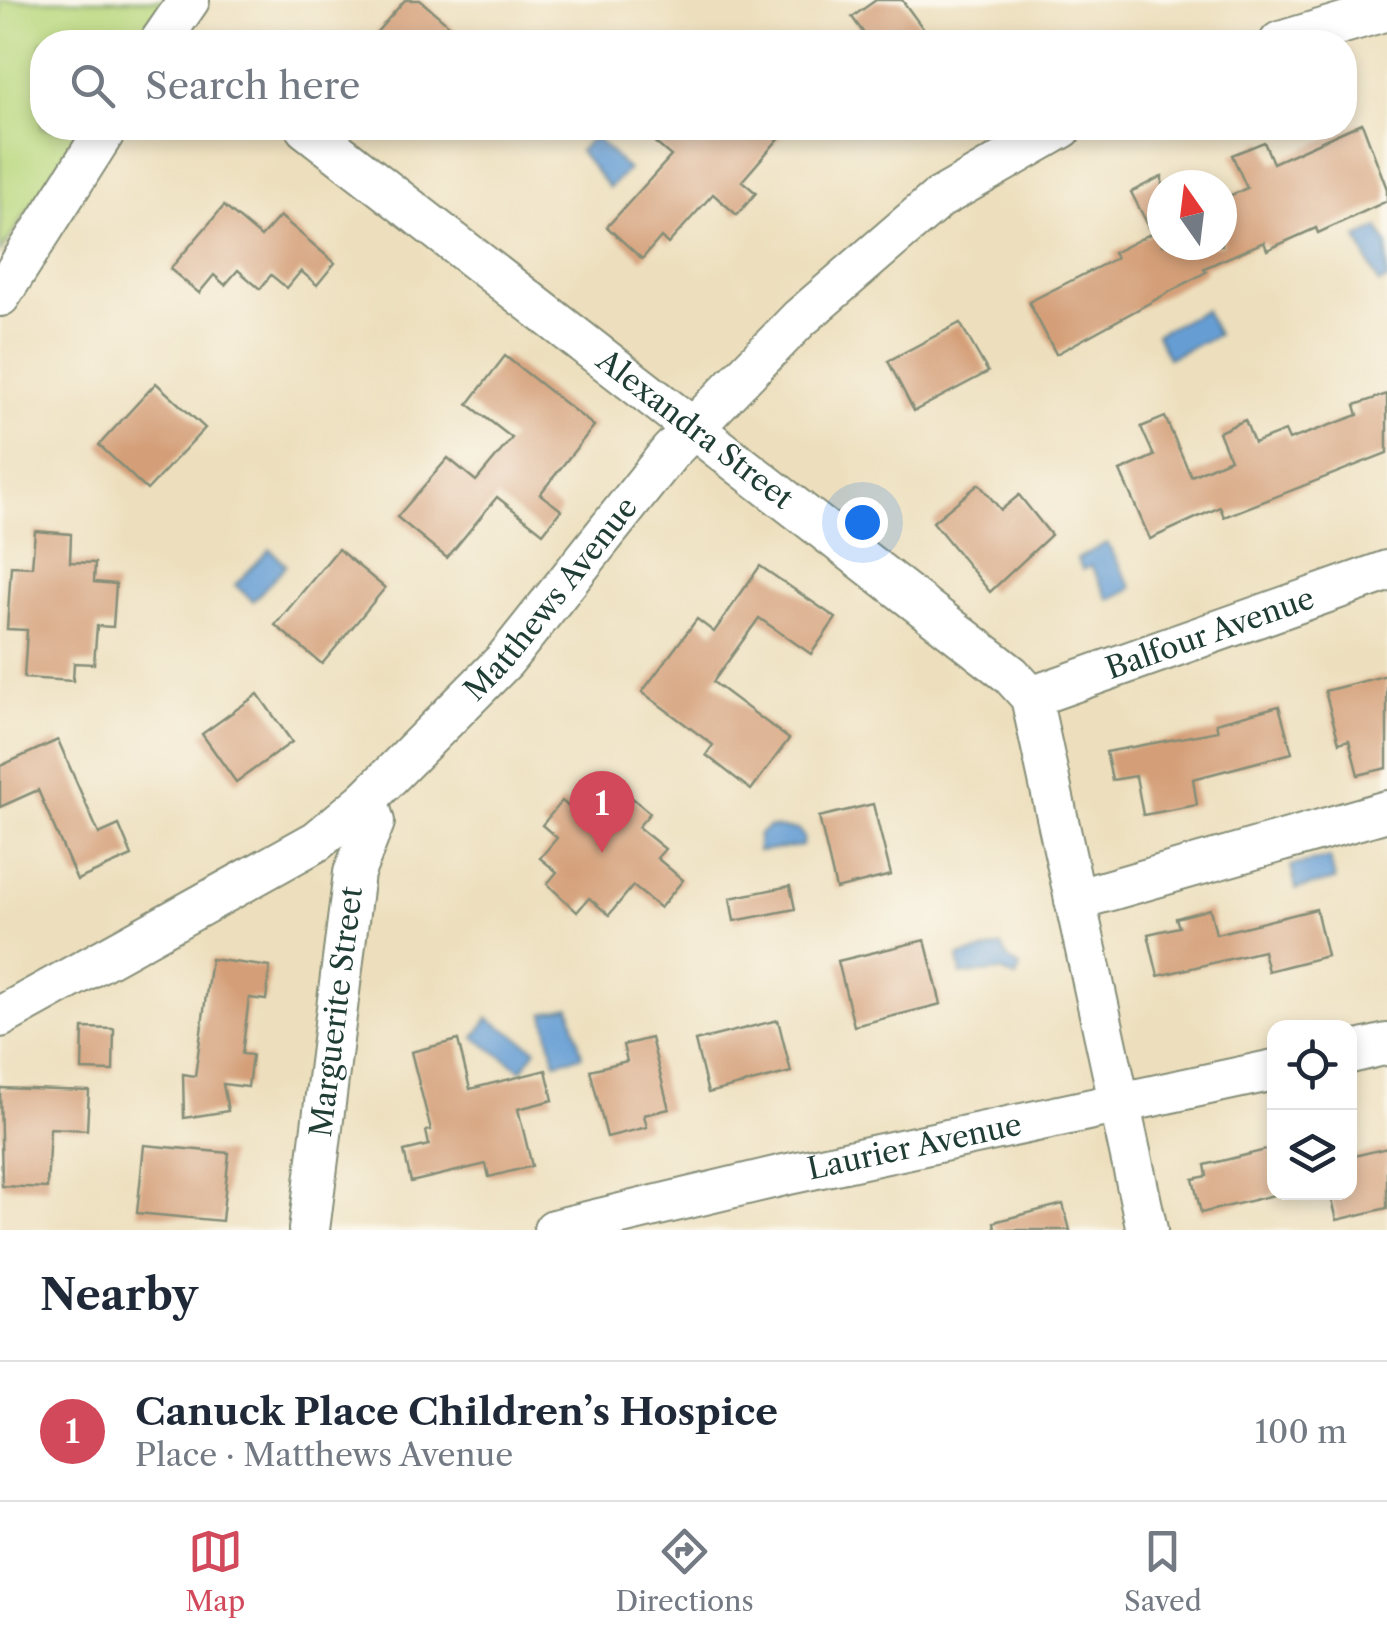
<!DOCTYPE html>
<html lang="en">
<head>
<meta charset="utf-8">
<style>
	body { margin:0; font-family:"Libre Caslon Text",serif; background:#f6f6f7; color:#1f2937 }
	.controls { position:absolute; right:30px; bottom:30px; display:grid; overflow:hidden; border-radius:20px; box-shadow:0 5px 15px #0003 }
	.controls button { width:90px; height:90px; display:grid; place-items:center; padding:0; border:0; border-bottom:2px solid #e0e1e3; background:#fff; color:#1f2937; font:50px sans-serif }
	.compass { position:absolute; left:1147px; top:170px; width:90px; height:90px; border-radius:50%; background:#fff; box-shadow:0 5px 15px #0003; rotate:346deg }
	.you { position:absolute; left:862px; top:522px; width:35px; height:35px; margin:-25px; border:8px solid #fff; border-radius:50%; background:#1a73e8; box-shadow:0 0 0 15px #1a73e833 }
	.badge { display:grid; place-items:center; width:65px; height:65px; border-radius:50%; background:#d1495b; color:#fff; font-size:32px; font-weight:700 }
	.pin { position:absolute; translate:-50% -82px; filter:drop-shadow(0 2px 5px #0008) }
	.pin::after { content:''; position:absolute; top:52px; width:35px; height:30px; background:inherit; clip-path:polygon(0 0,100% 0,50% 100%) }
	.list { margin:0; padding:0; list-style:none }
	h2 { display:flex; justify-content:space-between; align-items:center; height:130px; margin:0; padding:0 40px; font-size:42px }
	h2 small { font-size:32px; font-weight:400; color:#747a83 }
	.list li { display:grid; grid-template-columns:65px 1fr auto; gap:30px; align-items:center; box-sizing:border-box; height:140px; padding:0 40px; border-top:2px solid #e0e1e3 }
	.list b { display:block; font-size:38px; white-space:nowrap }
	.list p { margin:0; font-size:32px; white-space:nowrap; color:#747a83 }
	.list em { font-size:32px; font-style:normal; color:#747a83 }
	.icon { flex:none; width:55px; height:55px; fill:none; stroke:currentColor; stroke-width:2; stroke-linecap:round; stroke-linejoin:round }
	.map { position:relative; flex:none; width:1387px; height:1230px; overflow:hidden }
	.search { position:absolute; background:#fff; box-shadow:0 5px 15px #0003; left:30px; right:30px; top:30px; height:110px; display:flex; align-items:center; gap:25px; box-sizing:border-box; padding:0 35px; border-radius:40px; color:#747a83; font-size:38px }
	.sheet { height:270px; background:#fff }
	nav { display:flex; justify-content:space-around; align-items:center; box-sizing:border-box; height:140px; border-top:2px solid #e0e1e3; background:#fff; font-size:28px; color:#747a83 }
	nav a { display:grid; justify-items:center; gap:5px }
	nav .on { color:#d1495b }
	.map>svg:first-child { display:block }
	.green { fill:#bad87f; stroke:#6c8a5a; stroke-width:2.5 }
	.water { fill:#669ed4; stroke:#426e84; stroke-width:2.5 }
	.building { fill:#d49f78 }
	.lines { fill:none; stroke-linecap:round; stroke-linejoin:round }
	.minor-casing { stroke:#868e78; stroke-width:44 }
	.minor { stroke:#fff; stroke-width:40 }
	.labels { text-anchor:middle; stroke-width:8; stroke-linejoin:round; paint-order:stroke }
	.street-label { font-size:30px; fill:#1f3d34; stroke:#fbf7ec }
</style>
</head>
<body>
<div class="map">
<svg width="1387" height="1230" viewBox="0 0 1387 1230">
	<rect width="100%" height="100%" fill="#fbf7ec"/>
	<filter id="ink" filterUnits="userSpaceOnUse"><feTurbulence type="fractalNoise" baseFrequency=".01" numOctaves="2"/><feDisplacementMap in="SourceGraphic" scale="20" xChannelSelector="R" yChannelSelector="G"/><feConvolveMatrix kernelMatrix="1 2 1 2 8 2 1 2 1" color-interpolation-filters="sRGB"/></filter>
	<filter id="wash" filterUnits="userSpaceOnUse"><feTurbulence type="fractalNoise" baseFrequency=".0048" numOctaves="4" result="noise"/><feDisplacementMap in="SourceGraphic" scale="40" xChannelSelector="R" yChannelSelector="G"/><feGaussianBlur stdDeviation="2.25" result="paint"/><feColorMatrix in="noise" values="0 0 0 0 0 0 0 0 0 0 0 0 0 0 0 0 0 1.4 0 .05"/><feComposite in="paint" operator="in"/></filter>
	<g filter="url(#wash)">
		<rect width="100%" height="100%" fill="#eddfbd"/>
		<path class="green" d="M0 0H168L140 42H42V128H83L0 253Z"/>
		<g class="water">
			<path d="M594 136 628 170 609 188 579 151Z"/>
			<path d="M1379 228 1387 245V280L1379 284 1357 238Z"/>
			<path d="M1205 310 1217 335 1168 358 1156 334Z"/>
			<path d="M1107 543 1132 588 1109 600 1091 566 1083 570 1077 559Z"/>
			<path d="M270 549 286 565 253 601 235 585Z"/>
			<path d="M769 827 799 830 804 838 802 846 758 851V835Z"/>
			<path d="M1330 858 1335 880 1296 889 1291 866Z"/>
			<path d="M1002 946 1009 960 1020 967 1016 978 1001 971 961 975 958 957Z"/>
			<path d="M570 1007 582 1056 555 1062 544 1013Z"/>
			<path d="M488 1018 536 1049 522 1070 475 1038Z"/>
		</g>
		<g id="blocks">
			<g class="building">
				<path d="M405 0H420L456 31 445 42H368Z"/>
				<path d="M876 0H902L933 42H870L852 17Z"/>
				<path d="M1362 123 1387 189V201L1318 233 1316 228 1267 250 1264 242 1204 268 1206 272 1056 354 1029 302 1116 258 1113 253 1152 233 1131 192 1162 176V245H1222V199L1247 188 1232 155 1264 142 1273 163Z"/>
				<path d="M638 128H788L742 181 756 193 737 215 713 194 668 244 661 237 642 259 607 227 671 156Z"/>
				<path d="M224 206 261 237 280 216 335 263 317 285 301 271 287 288 271 275 260 289 238 270 225 285 214 275 199 293 170 269Z"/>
				<path d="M960 323 988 372 914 411 888 361Z"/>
				<path d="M505 356 594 426 540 494 561 510 543 533 497 497 447 558 397 517 448 458 476 481 512 438 468 404Z"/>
				<path d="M156 383 205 428 147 490 99 445Z"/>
				<path d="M1387 394V453L1224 517 1220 507 1150 539 1120 471 1154 456 1141 427 1165 417 1191 476 1230 459 1219 432 1245 420 1254 443 1285 431 1289 440 1358 415 1355 405Z"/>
				<path d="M979 484 1001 510 1019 495 1051 535 990 592 933 522Z"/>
				<path d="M35 531 71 534 70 562 95 563 94 582 116 584 113 627 97 626 94 664 74 663 73 681 24 678 27 630 7 629 11 566 32 567Z"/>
				<path d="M338 549 385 588 322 664 275 625Z"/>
				<path d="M760 566 836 618 811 654 759 618 713 682 789 739 751 790 706 755 713 745 642 692 697 619 714 632Z"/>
				<path d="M1387 675V768L1358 775 1349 740 1339 743 1325 691Z"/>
				<path d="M258 694 292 742 236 782 202 734Z"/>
				<path d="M1279 706 1292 753 1193 779 1197 805 1143 815 1136 776 1112 780 1106 752 1218 731 1216 723Z"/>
				<path d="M58 740 99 834 119 825 132 856 77 880 38 790 0 807V766Z"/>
				<path d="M623 790 650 813 638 827 665 849 657 858 683 880 660 908 633 886 609 915 589 898 577 912 547 884 557 872 540 858 557 838 542 825 562 801 577 814 596 791 611 804Z"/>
				<path d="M873 804 891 875 836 889 819 817Z"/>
				<path d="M790 886 795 909 734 921 730 898Z"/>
				<path d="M1210 909 1216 934 1316 909 1327 956 1268 971 1263 951 1158 976 1148 934 1179 927 1176 918Z"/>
				<path d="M925 940 941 1004 854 1026 838 961Z"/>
				<path d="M211 959 270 967 266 1000 249 998 242 1054 252 1055 248 1087 223 1084 228 1111 184 1118 183 1074 195 1076Z"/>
				<path d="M778 1020 791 1072 708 1093 695 1041Z"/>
				<path d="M83 1028 114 1029 113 1071 82 1070Z"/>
				<path d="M651 1038 669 1109 644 1115 647 1127 607 1137 590 1070 627 1061 623 1045Z"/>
				<path d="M458 1040 470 1089 546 1070 553 1100 518 1109 532 1166 489 1177 486 1164 411 1182 404 1151 429 1145 426 1131 431 1130 411 1052Z"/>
				<path d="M0 1088 89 1091 87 1130 50 1128 47 1188 2 1186Z"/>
				<path d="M144 1145 229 1153 222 1221 137 1213Z"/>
				<path d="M1274 1148V1195L1201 1213 1193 1179 1207 1176 1205 1165Z"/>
				<path d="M1387 1148V1208L1337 1220 1330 1192H1350V1157Z"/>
				<path d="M1063 1204 1070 1230H995L994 1222Z"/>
			</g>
		</g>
	</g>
	<g filter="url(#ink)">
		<use href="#blocks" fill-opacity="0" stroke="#868e78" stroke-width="2.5"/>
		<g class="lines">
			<defs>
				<g id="minor">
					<path d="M160 42 189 0"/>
					<path d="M1280 42 1387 10"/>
					<path id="s1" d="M306 128 1011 675 1031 697 1147 1230"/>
					<path d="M0 296 107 128"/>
					<path id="s2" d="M1031 697 1387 571"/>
					<path d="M1075 900 1387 811"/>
					<path id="s3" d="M0 1017 317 841 367 799 504 661 670 452 799 319 938 199 1062 128"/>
					<path d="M1350 1053 1387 1044"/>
					<path id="s4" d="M309 1230 354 873 374 822 367 799"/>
					<path id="s5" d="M554 1230 784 1175 1274 1070"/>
				</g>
			</defs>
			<use href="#minor" class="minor-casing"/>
			<use href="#minor" class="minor"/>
		</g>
	</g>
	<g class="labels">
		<g class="street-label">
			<text dy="10" stroke="none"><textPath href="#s1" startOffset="492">Alexandra Street</textPath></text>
			<text dy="10" stroke="none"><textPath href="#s3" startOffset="700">Matthews Avenue</textPath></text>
			<text dy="10" stroke="none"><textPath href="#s2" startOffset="190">Balfour Avenue</textPath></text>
			<text dy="10" stroke="none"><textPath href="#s4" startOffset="220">Marguerite Street</textPath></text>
			<text dy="10" stroke="none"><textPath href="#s5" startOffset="370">Laurier Avenue</textPath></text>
		</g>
	</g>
</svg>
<div class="controls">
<button><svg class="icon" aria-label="locate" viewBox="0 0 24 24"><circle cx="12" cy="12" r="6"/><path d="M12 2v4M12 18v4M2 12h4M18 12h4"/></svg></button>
<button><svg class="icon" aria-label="layers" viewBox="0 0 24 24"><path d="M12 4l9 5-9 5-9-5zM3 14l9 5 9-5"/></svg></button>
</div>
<svg class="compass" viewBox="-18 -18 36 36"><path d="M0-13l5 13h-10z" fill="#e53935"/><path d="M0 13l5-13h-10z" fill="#747a83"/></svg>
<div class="you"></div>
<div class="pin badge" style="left:602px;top:853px">1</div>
<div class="search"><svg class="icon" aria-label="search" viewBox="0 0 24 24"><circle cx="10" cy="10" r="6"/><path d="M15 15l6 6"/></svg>Search here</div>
</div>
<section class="sheet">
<h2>Nearby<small></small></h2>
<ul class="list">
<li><span class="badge">1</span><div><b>Canuck Place Children’s Hospice</b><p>Place · Matthews Avenue</p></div><em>100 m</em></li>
</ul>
</section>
<nav>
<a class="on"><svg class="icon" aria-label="map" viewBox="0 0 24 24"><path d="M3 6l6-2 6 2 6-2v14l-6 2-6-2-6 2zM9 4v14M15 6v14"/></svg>Map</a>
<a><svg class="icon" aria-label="directions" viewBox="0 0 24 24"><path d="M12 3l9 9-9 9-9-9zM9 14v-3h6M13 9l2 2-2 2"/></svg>Directions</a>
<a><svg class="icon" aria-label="saved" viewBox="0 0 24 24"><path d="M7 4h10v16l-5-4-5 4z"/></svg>Saved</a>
</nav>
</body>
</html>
